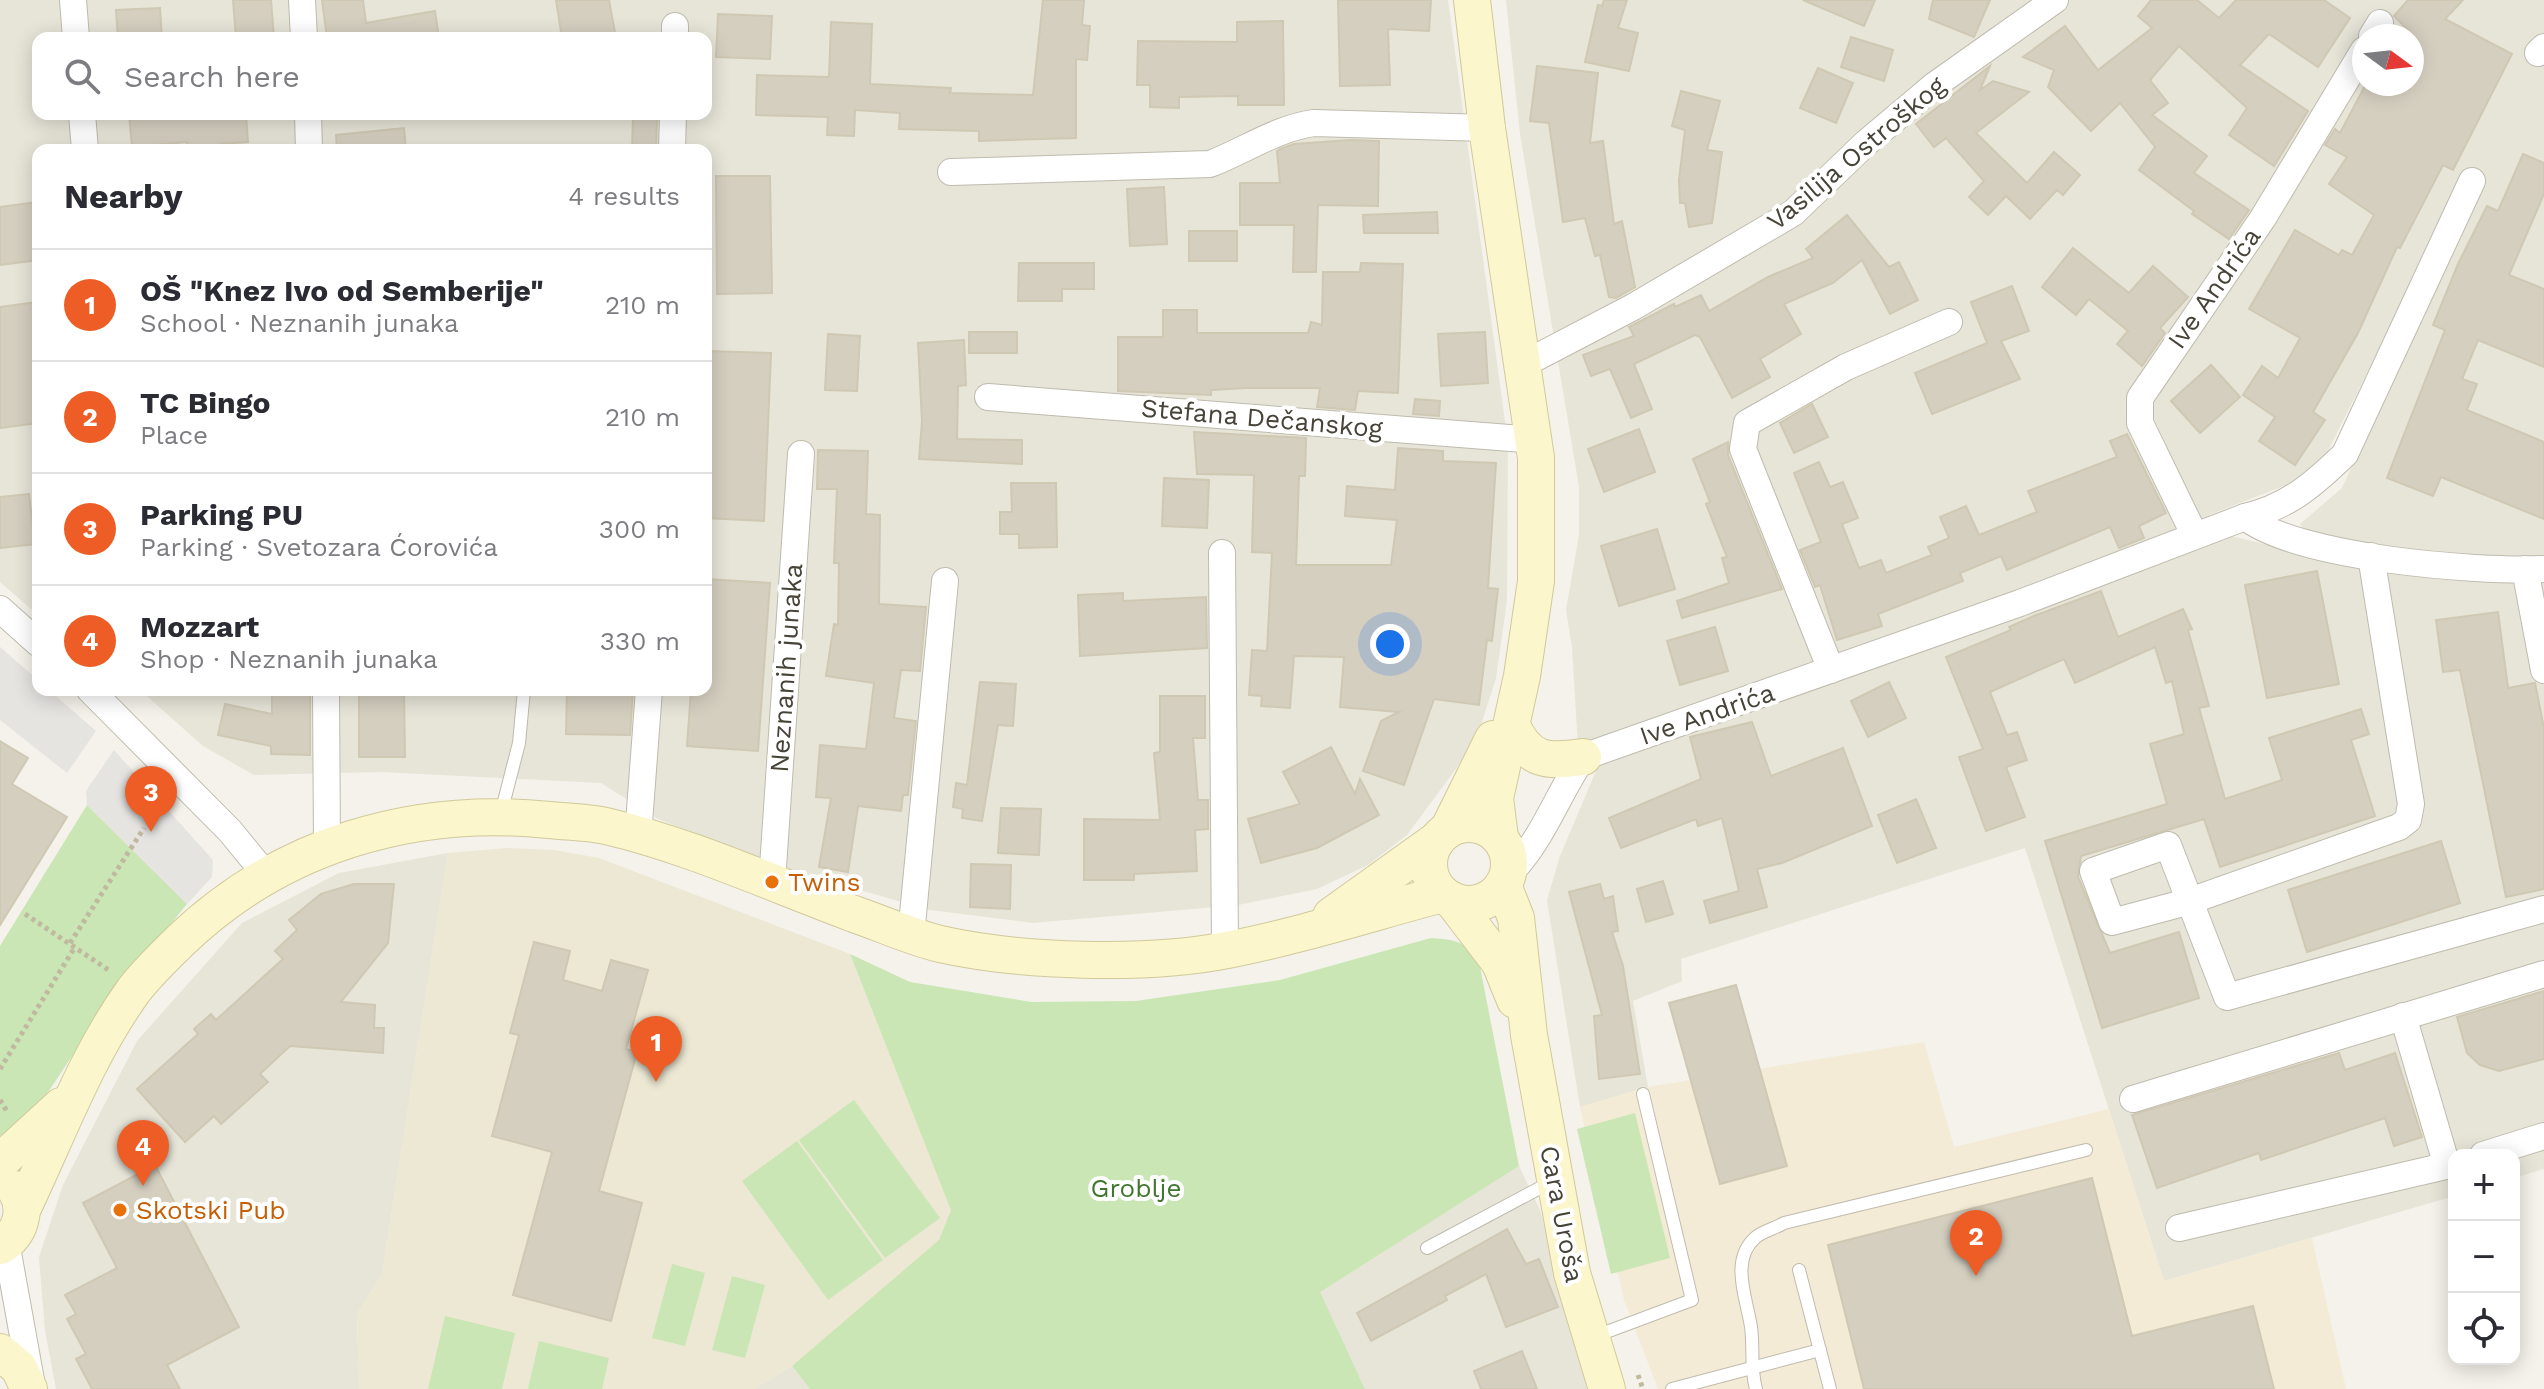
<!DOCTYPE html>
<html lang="en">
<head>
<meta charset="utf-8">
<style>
	body { margin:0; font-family:"Work Sans",sans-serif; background:#f7f7f7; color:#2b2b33 }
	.controls { position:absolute; right:24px; bottom:24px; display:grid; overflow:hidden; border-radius:16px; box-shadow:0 4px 20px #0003 }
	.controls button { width:72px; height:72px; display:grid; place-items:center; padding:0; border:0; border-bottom:2px solid #e1e1e2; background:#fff; color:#2b2b33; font:40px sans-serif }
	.compass { position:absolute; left:2352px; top:24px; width:72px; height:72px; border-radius:50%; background:#fff; box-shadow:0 4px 20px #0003; rotate:105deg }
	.you { position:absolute; left:1390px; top:644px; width:28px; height:28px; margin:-20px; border:6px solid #fff; border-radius:50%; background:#1a73e8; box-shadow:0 0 0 12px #1a73e833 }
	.badge { display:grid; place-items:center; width:52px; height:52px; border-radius:50%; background:#ee5d26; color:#fff; font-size:26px; font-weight:700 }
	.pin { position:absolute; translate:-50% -66px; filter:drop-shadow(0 2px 4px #0008) }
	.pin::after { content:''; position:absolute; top:42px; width:28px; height:24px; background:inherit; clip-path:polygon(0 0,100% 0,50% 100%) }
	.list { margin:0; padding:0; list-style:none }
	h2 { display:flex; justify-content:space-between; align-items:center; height:104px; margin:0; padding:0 32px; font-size:34px }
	h2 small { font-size:26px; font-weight:400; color:#7c7c81 }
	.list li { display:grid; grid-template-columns:52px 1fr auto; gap:24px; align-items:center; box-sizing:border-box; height:112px; padding:0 32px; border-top:2px solid #e1e1e2 }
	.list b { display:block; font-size:30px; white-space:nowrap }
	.list p { margin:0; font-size:26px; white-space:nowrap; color:#7c7c81 }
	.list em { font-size:26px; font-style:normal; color:#7c7c81 }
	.icon { flex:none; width:44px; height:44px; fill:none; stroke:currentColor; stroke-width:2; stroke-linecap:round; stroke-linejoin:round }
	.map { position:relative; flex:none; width:2544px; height:1389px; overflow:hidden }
	.search { position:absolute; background:#fff; box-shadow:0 4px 20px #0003; left:32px; top:32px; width:680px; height:88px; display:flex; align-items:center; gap:20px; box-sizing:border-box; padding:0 28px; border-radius:16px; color:#7c7c81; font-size:30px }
	.panel { position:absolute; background:#fff; box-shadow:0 4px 20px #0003; left:32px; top:144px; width:680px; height:552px; border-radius:16px }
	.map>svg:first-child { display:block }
	.residential { fill:#e7e5d8; fill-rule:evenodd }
	.commercial { fill:#f4ebd6 }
	.education { fill:#ece8d4 }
	.green { fill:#cae6b5 }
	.parking { fill:#e6e4e1 }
	.building { fill:#d5cfc0; stroke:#cfc8b3; stroke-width:2 }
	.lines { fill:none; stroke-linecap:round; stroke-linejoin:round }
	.service-casing { stroke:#bfbbad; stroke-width:14 }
	.minor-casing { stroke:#bfbbad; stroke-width:28 }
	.secondary-casing { stroke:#d1c99b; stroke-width:38 }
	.path { stroke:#c0b89f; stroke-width:5; stroke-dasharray:4 4; stroke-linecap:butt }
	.service { stroke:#fff; stroke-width:12 }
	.minor { stroke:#fff; stroke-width:26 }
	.secondary { stroke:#fcf6cc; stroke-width:36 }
	.food-dot { fill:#e8710a; stroke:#fff; stroke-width:3 }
	.labels { text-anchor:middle; stroke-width:8; stroke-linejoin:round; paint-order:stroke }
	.street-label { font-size:26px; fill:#474338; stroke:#fff }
	.food-label { font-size:26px; fill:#c56008; stroke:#fff; text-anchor:start }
	.park-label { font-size:26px; fill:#40772e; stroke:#fff }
</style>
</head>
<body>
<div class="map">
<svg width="2544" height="1389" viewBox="0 0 2544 1389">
	<rect width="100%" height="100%" fill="#f4f2ea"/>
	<g class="residential">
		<path d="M0 0H1448L1508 444 1507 600 1496 678 1480 728 1458 766 1407 835 1368 865 1317 889 1238 905 1033 923 930 910 793 871 658 819 601 783 382 772 254 775 203 746 140 690H706V150H38V615L0 582ZM38 38H706V114H38Z"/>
		<path d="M1506 0H2544V1169L2514 1178V1155H2454V1196L2164 1281 2025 848 1681 959 1682 981 1633 1001 1648 1087 1580 1107 1547 900 1560 856 1596 771 1591 745 1578 747 1572 647 1566 610 1579 535V487L1520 134ZM2364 36H2412V84H2364ZM2391 325 2414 332 2342 488 2300 524 2327 559 2214 532 2209 515 2299 480 2324 459Z"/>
		<path d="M448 853 382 1274 357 1314 359 1389H56L45 1331 39 1257 63 1185 137 1041 242 923 339 873Z"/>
		<path d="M1519 1166 1540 1210 1591 1389H1365L1319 1292Z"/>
		<path d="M792 1366 810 1389H754Z"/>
	</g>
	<path class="commercial" d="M1924 1042 1954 1147 2109 1109 2164 1281 2312 1238 2346 1389H1658L1624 1300 1580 1107 1648 1087Z"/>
	<path class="education" d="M507 848 554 850 599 858 850 954 952 1210 939 1240 921 1257 792 1366 754 1389H359L357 1314 382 1274 448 853Z"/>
	<g class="green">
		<path d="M87 805 187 904 113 995 32 1116 0 1136V946Z"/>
		<path d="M1431 938C1459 940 1468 942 1480 967L1519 1166 1320 1292 1365 1389H810L792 1366 939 1240 951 1210 850 954 910 982 1031 1002 1136 1001 1280 980Z"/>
		<path d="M854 1100 940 1218 885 1258 799 1140Z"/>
		<path d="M1635 1113 1670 1258 1611 1274 1577 1129Z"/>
		<path d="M797 1141 883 1260 828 1300 742 1181Z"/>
		<path d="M672 1264 705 1273 685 1346 652 1338Z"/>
		<path d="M732 1276 765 1285 745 1358 712 1350Z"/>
		<path d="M445 1316 515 1333 502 1389H428Z"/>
		<path d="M539 1341 609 1358 602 1389H528Z"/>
	</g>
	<g class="parking">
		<path d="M0 647 38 680V690H49L96 731 67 773 0 720Z"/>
		<path d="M114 750 213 860 212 877 187 904 87 805 86 791Z"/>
	</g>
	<g class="building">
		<path d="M233 0H271L274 38H236Z"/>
		<path d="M322 0H363L366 23 435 11 439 38H327Z"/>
		<path d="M556 0H609L616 38H562Z"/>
		<path d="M1043 0H1084L1082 25 1090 26 1087 60 1076 59V138L979 141V131L899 129 900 113 855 110 854 136 827 135 828 117 756 115 757 75 829 77 831 22 872 24 870 84 951 88 950 93 1033 95Z"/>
		<path d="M1338 0H1431L1429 31 1388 29 1390 85 1340 86Z"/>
		<path d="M1604 0H1627L1618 28 1638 33 1629 71 1585 62 1598 5 1602 6Z"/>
		<path d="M1803 0H1875L1864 26Z"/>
		<path d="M1933 0H1990L1974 37 1929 19Z"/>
		<path d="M2151 0H2197L2219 18 2236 0H2324L2350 18 2318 67 2269 34 2240 65 2308 111 2274 166 2229 135 2247 108 2179 46 2150 80 2168 103 2152 115 2207 156 2194 173 2249 210 2229 239 2192 214 2194 211 2139 170 2155 147 2120 103 2091 131 2048 87 2054 70 2023 57 2065 26 2098 70 2152 28 2138 16Z"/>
		<path d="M2408 0H2463L2445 19 2512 54 2453 170 2443 165 2400 248 2397 247 2358 333 2313 412 2325 420 2295 465 2259 441 2275 417 2243 395 2262 366 2278 378 2300 338 2249 309 2295 230 2339 255 2342 250 2352 255 2374 215 2329 184 2347 157 2325 145 2335 129 2340 133 2366 84H2412V34L2394 16Z"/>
		<path d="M160 8 162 38H118L116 10Z"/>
		<path d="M718 14 772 16 770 59 716 57Z"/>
		<path d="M1283 21 1284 105H1238V96L1179 97V108L1150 107V85H1137L1138 41 1237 42V22Z"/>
		<path d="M1851 37 1893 50 1884 81 1841 67Z"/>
		<path d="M1537 66 1598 73 1590 143 1603 141 1614 224 1622 221 1635 287 1616 298 1609 297 1600 255 1595 256 1585 218 1563 222 1549 123 1530 121Z"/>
		<path d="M1990 66 1980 90 1993 81 2029 92 1976 133 2027 183 2054 152 2080 175 2063 195 2057 190 2030 219 2006 196 1988 215 1969 197 1984 181 1946 138 1934 147 1916 124Z"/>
		<path d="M1818 68 1853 83 1836 123 1800 108Z"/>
		<path d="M1681 91 1720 101 1707 150 1722 152 1712 223 1689 227 1685 203H1680L1679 180 1685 130 1672 126Z"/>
		<path d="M129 114H166L167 119 246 114 248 142 220 144 221 150H187V142L132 147Z"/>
		<path d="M633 118 657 119 656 150H632Z"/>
		<path d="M404 128 406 150H337L336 135Z"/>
		<path d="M1350 140 1379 141 1378 206 1318 205 1316 272H1293L1294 225H1240V183H1280L1277 151 1280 149 1294 144Z"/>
		<path d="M2523 154 2544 163V194L2509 275 2544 289V367L2478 340 2462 379 2477 384 2467 410 2544 442V519L2441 477 2433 496 2387 478 2445 330 2433 325 2458 264 2487 206 2498 211Z"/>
		<path d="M716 176H770L772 293 717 294Z"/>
		<path d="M1164 187 1167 244 1130 246 1127 189Z"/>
		<path d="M38 202V260L0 265V207Z"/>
		<path d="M1437 212 1438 233H1364L1363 215Z"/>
		<path d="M1847 215 1889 267 1899 262 1918 300 1890 314 1862 260 1833 283 1784 304 1801 334 1760 359 1770 377 1732 398 1700 337 1695 335 1634 364 1652 409 1631 418 1610 369 1591 376 1583 355 1634 336 1629 327 1674 304 1675 307 1701 295 1709 311 1768 277 1813 258 1806 249Z"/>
		<rect x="1189" y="231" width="48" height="30"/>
		<path d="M2073 248 2129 293 2153 266 2188 297 2160 328 2165 333 2142 366 2117 344 2128 331 2089 299 2076 315 2042 287Z"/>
		<path d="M1019 263H1094V289H1062V301H1018Z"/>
		<path d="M1361 263 1403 264 1398 393 1358 391 1355 410 1317 407 1320 388H1246L1211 390V395L1118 391V337H1163V310H1197V333H1308L1311 322 1322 325 1323 272H1360Z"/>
		<path d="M2012 286 2029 331 2001 341 2020 379 1932 414 1915 373 1987 343 1971 302Z"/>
		<path d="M38 302V423L0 428V307Z"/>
		<rect x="969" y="332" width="48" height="21"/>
		<path d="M1485 332 1488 383 1441 386 1438 334Z"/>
		<path d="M828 334 860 336 857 391 825 390Z"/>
		<path d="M964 340 966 385 958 386 957 439 1022 440V464L919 459 922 421 918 343Z"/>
		<path d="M706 351 771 353 764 521 706 518Z"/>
		<path d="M2211 365 2240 397 2200 433 2171 401Z"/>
		<path d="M1415 399 1440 401 1439 416 1413 414Z"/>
		<path d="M1812 404 1828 437 1794 453 1780 423Z"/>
		<path d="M1639 429 1655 472 1604 492 1588 449Z"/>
		<path d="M1194 432 1306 438 1305 476H1299L1296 565H1391L1397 520 1345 516 1347 486 1395 490 1398 448 1443 451V461L1496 463 1488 588 1498 589 1492 641 1487 640 1479 705 1434 699 1404 785 1363 771 1381 721 1399 712 1340 707 1344 657 1294 656 1290 708 1261 706 1262 696 1249 695 1252 650 1267 651 1272 553 1252 552 1254 475 1197 474Z"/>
		<path d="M2127 434 2166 513 2139 526 2144 538 2119 548 2110 527 2007 570 2001 556 1960 573 1963 581 1878 614 1882 626 1837 640 1820 585 1815 587 1800 550 1821 542 1794 473 1819 462 1830 487 1843 482 1858 518 1842 524 1859 568 1881 560 1886 573 1932 555 1928 547 1949 538 1940 517 1966 506 1979 535 2037 512 2028 491 2117 457 2110 441Z"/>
		<path d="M1728 442V455L1782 589 1682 618 1677 601 1729 583 1722 558 1727 557 1706 504 1710 502 1693 459Z"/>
		<path d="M818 450 868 451 866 514 880 515 879 604 926 607 920 671 901 670 894 718 916 721 908 795H903L901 811 858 806 848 872 819 867 831 798 816 797 820 745 866 749 874 683 826 676 834 624 838 625 839 563H834L837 489H817Z"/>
		<path d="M1164 478 1209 480 1207 528 1162 526Z"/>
		<path d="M1011 483H1056L1057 547 1019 548V534H1000V512H1012Z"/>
		<path d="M29 494 35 544 0 548V497Z"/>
		<path d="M1657 529 1675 589 1619 606 1601 546Z"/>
		<path d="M2317 571 2339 684 2267 698 2245 585Z"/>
		<path d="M706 579 770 583 758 751 687 746 691 690H706Z"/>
		<path d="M2101 591 2118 637 2183 609 2192 629 2188 630 2209 706 2199 708 2225 799 2282 780 2269 738 2361 709 2369 734 2351 740 2375 816 2220 867 2204 819 2081 856 2078 877 2110 953 2179 932 2199 998 2102 1028 2045 841 2167 804 2150 744 2184 734 2172 681 2166 683 2155 647 2075 683 2064 659 1990 692 2007 735 2017 732 2027 760 2006 767 2025 817 1986 831 1959 757 1983 749 1946 657 2011 630 2009 627 2034 616Z"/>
		<path d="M1123 593V601L1206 597 1207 648 1080 656 1078 595Z"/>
		<path d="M2498 612 2508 688 2535 683 2544 728V889L2506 897 2460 670 2443 672 2436 620Z"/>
		<path d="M1715 627 1728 671 1680 685 1667 641Z"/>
		<path d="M980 682 1016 684 1013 726 998 725 982 821 962 818 963 809 953 807 956 783 967 785Z"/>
		<path d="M1889 682 1906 718 1868 737 1851 701Z"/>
		<path d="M272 690 310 691V755L271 754V746L218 735 225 704 272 714Z"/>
		<path d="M359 690H404L405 757H359Z"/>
		<path d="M567 690H633L630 735 566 734Z"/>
		<path d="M1160 696H1205V738H1193L1198 800H1208V829L1195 830 1197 871 1134 874V880H1084V819L1160 820 1154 753 1160 752Z"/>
		<path d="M1752 722 1771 776 1843 748 1872 826 1782 863 1757 869 1767 907 1710 923 1704 901 1739 891 1722 818 1698 826 1696 819 1621 848 1609 818 1701 779 1690 737Z"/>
		<path d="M0 741 28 758 12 784 67 817 0 925Z"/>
		<path d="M1331 747 1355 794 1360 779 1379 815 1317 848 1261 863 1248 819 1300 804 1283 772Z"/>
		<path d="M1916 799 1936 848 1897 863 1878 815Z"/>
		<path d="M1001 808 1041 809 1039 855 998 853Z"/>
		<path d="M2441 841 2460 903 2307 952 2288 890Z"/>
		<path d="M971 864 1011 865 1010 909 970 907Z"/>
		<path d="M1663 881 1673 914 1646 922 1637 889Z"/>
		<path d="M354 884H394L388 943 341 1002 375 1005 374 1028H384L383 1053 290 1046 260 1074 268 1082 221 1124 214 1116 185 1142 137 1089 198 1034 194 1029 211 1014 216 1020 283 959 275 951 297 930 289 920 321 894Z"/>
		<path d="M1600 884 1604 899 1613 896 1618 931 1612 932 1623 966 1640 1074 1599 1079 1594 1016 1602 1015 1569 892Z"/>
		<path d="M534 942 570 951 563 980 602 991 611 960 648 970 626 1049 637 1052 599 1191 642 1203 611 1321 513 1295 552 1152 492 1136 519 1035 510 1033Z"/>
		<path d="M1736 985 1787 1166 1720 1184 1669 1003Z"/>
		<path d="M2544 991V1059L2499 1071 2480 1065 2467 1053 2457 1017Z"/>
		<path d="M2339 1053 2345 1070 2395 1053 2422 1137 2394 1146 2385 1118 2261 1160 2259 1153 2157 1188 2132 1115Z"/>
		<path d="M155 1165 239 1327 167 1365 180 1389H92L76 1359 86 1354 67 1319 76 1314 65 1295 117 1268 83 1203Z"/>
		<path d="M2092 1178 2132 1336 2253 1306 2274 1389H1864L1828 1245Z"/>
		<path d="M1507 1229 1526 1264 1539 1259 1558 1307 1506 1327 1486 1274 1445 1296 1447 1300 1371 1341 1357 1313Z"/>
		<path d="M1522 1351 1537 1389H1481L1474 1371Z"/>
	</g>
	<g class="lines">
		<defs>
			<g id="service">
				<path d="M501 813 519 743 524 690"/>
				<path d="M1427 1248 1551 1182"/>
				<path d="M1799 1270 1830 1389"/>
				<path d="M1593 1337 1692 1300 1643 1094"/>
				<path d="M1672 1389 1820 1350"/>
				<path d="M1756 1389C1750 1367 1754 1348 1751 1327 1747 1299 1729 1260 1756 1237 1763 1231 1776 1228 1784 1223L2086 1150"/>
			</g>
			<g id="minor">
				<path d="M73 0 76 38"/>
				<path d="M302 0 304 38"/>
				<path d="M2372 36 2380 23"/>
				<path d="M675 38V26"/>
				<path d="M2538 53 2544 47"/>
				<path d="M82 114 85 150"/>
				<path d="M308 114 309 150"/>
				<path d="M672 150 673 114"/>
				<path d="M951 172 1210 164C1246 150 1277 128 1314 123L1487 128"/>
				<path d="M1524 364 1633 307 1793 213 1866 143 1935 85 2055 0"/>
				<path d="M988 397 1535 440"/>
				<path d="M2245 517C2288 507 2314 484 2345 454L2472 181"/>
				<path d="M2194 534 2140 423V398L2263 218 2364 50"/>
				<path d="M1222 553 1225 951"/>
				<path d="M2371 556 2411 804 2408 820 2399 827 2187 902 2112 922 2093 871 2168 845 2227 997 2544 909"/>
				<path d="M2525 569 2544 670"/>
				<path d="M0 609 38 643"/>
				<path d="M1831 670 1743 449 1747 423 1846 367 1949 322"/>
				<path d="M90 690 230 831 266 875"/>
				<path d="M326 690 327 845"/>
				<path d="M638 836 649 690"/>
				<path d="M1507 876C1542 842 1556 797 1583 757L2020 603 2245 517C2299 558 2474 572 2544 569"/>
				<path d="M772 882 801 454"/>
				<path d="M911 935 945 581"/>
				<path d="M2403 1016 2447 1166"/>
				<path d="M2133 1099 2544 974"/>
				<path d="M2483 1155 2544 1136"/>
				<path d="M2179 1228 2454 1164"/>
				<path d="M6 1242 31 1380"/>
			</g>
			<g id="secondary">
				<path d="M1472 0 1487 128 1536 458V581L1522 676 1495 798 1500 838"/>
				<path d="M1512 726C1529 762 1547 762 1583 757"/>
				<circle cx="1469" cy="864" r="40"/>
				<path d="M1448 830 1493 739"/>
				<path d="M1503 885 1516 918 1529 1035 1572 1273 1607 1389"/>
				<path d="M1452 900 1500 963 1515 1000"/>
				<path d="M1331 916 1437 840"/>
				<path d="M0 1162 61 1106"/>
				<path d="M22 1210C57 1137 86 1056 134 990 147 973 164 957 179 942 279 845 412 806 549 820 568 822 588 822 606 826 691 846 773 884 854 914 883 924 911 937 940 944 1021 962 1146 966 1227 950 1299 936 1371 913 1442 894"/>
				<path d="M0 1246C21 1234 28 1209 15 1189"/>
				<path d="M0 1352 19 1368 29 1389"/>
			</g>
		</defs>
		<use href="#service" class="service-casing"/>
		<use href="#minor" class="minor-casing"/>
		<use href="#secondary" class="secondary-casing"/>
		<g class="path">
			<path d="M25 914 110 971"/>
			<path d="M70 943 144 828"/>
			<path d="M0 1069 75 947"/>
			<path d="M0 1100 8 1113"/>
			<path d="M1638 1375 1643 1389"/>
		</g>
		<use href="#service" class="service"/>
		<use href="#minor" class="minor"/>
		<use href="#secondary" class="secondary"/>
	</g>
	<g class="food-dot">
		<circle cx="772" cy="882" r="8"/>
		<circle cx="120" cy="1210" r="8"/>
	</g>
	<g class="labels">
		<g class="street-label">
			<text transform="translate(1856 153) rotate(-40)" y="9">Vasilija Ostroškog</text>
			<text transform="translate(2214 288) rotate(-55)" y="9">Ive Andrića</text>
			<text transform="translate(1262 418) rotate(5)" y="9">Stefana Dečanskog</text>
			<text transform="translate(786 668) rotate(-86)" y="9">Neznanih junaka</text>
			<text transform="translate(1707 714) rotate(-19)" y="9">Ive Andrića</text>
			<text transform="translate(1562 1214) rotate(79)" y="9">Cara Uroša</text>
		</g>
		<g class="food-label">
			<text x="788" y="891">Twins</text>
			<text x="136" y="1219">Skotski Pub</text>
		</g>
		<g class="park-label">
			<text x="1136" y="1197">Groblje</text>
		</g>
	</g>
</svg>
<div class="controls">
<button>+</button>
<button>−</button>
<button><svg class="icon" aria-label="locate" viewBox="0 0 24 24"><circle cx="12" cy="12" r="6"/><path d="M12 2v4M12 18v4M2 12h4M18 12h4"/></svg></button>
</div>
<svg class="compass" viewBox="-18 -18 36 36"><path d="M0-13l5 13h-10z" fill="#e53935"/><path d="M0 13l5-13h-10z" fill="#7c7c81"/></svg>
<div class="you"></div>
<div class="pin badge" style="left:656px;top:1082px">1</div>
<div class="pin badge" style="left:1976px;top:1276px">2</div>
<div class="pin badge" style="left:151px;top:832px">3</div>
<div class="pin badge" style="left:143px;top:1186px">4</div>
<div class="search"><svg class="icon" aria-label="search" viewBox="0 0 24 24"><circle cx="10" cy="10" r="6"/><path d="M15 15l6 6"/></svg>Search here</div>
<section class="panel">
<h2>Nearby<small>4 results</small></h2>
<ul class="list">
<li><span class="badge">1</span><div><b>OŠ &quot;Knez Ivo od Semberije&quot;</b><p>School · Neznanih junaka</p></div><em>210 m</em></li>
<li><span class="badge">2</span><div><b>TC Bingo</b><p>Place</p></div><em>210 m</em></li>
<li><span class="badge">3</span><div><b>Parking PU</b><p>Parking · Svetozara Ćorovića</p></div><em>300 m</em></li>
<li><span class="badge">4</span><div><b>Mozzart</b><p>Shop · Neznanih junaka</p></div><em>330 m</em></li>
</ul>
</section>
</div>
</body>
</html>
